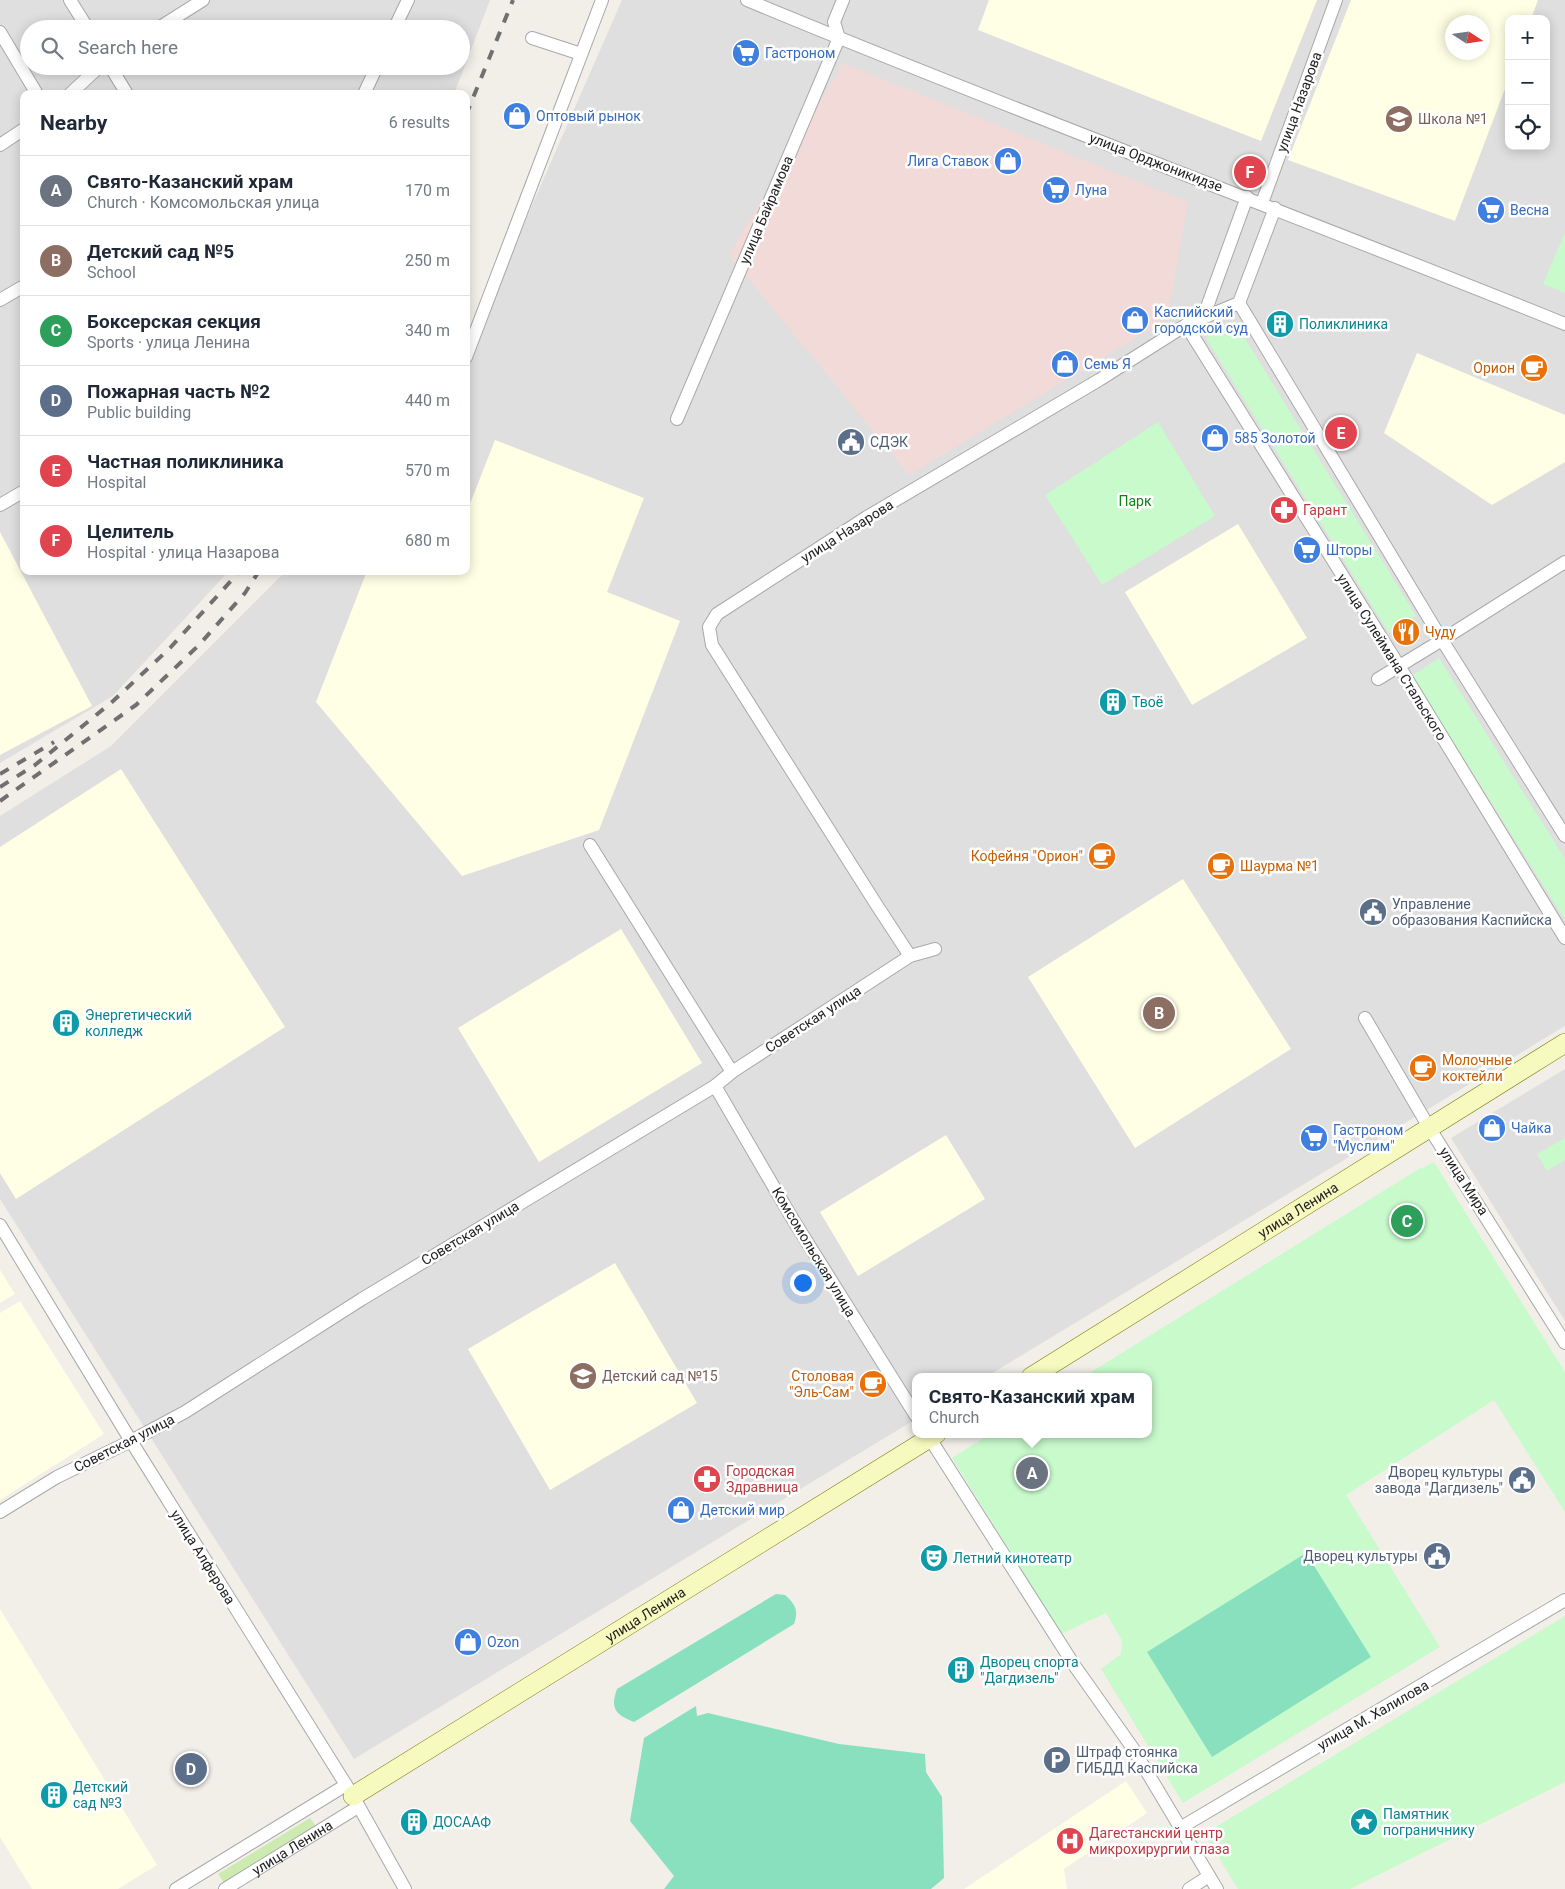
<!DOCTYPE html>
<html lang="en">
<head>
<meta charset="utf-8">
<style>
	body { margin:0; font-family:Roboto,sans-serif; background:#f6f6f7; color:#1f2937 }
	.controls { position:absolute; right:15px; top:15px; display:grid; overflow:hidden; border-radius:10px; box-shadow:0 2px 12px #0003 }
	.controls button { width:45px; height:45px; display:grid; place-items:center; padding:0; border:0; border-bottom:1px solid #e0e1e3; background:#fff; color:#1f2937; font:25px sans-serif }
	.compass { position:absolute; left:1445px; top:15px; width:45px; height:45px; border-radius:50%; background:#fff; box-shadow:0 2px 12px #0003; rotate:102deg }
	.you { position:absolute; left:802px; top:1282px; width:18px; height:18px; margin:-12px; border:4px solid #fff; border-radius:50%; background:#1a73e8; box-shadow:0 0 0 8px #1a73e833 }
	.badge { display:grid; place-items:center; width:32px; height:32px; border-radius:50%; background:#d40000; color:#fff; font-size:16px; font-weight:700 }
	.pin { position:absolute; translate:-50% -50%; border:2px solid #fff; box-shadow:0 1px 5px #0006 }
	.popup { position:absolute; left:912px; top:1373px; width:240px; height:65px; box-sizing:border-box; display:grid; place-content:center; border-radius:10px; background:#fff; filter:drop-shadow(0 1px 4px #0005); font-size:16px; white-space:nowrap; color:#747a83 }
	.popup b { font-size:19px; color:#1f2937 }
	.popup::after { content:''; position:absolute; left:50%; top:100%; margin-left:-10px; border:10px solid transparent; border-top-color:#fff }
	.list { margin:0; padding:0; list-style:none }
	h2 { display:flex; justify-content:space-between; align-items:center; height:65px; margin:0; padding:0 20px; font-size:21px }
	h2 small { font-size:16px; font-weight:400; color:#747a83 }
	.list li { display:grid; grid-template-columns:32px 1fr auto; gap:15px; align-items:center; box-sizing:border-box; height:70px; padding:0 20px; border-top:1px solid #e0e1e3 }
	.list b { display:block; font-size:19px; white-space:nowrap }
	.list p { margin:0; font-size:16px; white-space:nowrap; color:#747a83 }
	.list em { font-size:16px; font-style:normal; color:#747a83 }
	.icon { flex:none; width:28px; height:28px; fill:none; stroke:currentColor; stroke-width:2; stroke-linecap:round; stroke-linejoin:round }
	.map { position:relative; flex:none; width:1565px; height:1889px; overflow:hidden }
	.search { position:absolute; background:#fff; box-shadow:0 2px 12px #0003; left:20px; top:20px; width:450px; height:55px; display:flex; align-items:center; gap:12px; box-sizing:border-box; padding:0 18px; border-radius:28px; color:#747a83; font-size:19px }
	.panel { position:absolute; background:#fff; box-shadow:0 2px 12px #0003; left:20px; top:90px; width:450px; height:485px; border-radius:10px }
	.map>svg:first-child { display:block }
	.residential { fill:#e0dfdf; fill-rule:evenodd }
	.commercial { fill:#f2dad9 }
	.education { fill:#ffffe5; fill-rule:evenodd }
	.grass { fill:#cdebb0 }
	.park { fill:#c8facc }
	.pitch { fill:#88e0be }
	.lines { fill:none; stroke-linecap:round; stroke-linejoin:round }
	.street-casing { stroke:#a9a9a9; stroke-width:14 }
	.secondary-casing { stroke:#707d05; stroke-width:20 }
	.street { stroke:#fff; stroke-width:12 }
	.secondary { stroke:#f7fabf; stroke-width:19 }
	.rail { stroke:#707070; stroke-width:4; stroke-dasharray:10 10; stroke-linecap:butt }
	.labels { text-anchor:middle; stroke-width:5; stroke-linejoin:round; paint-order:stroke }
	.shop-label { font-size:14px; fill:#366cbe; stroke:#fff; text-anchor:start }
	.street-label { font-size:14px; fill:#222; stroke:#fff }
	.education-label { font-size:14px; fill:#785e54; stroke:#fff; text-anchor:start }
	.culture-label { font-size:14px; fill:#0d838f; stroke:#fff; text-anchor:start }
	.food-label { font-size:14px; fill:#c56008; stroke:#fff; text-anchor:end }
	.service-label { font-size:14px; fill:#4e5e75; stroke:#fff; text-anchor:start }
	.park-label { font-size:14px; fill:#0c8416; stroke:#fff }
	.health-label { font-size:14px; fill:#be3a42; stroke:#fff; text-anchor:start }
</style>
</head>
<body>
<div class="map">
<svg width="1565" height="1889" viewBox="0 0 1565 1889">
	<rect width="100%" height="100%" fill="#f2efe9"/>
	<g class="residential">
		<path d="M0 0H490L454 94H24V571H229L113 696 0 763ZM29 29H461V66H29Z"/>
		<path d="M622 0H1565V1026L986 1377H916V1419L354 1759 0 1199V816L111 746 286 571H466V356ZM1509 19H1546V146H1509ZM1452 22H1482V52H1452Z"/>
		<path d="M1565 1069V1321L1451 1138Z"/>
	</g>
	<path class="commercial" d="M843 63 1188 202 1167 319 909 475 729 255Z"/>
	<g class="education">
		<path d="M989 0H1317L1261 141 978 30Z"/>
		<path d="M1351 0H1538L1531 19H1509V78L1455 221 1288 160ZM1452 22H1482V52H1452Z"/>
		<path d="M1417 353 1565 415V462L1492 505 1384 433Z"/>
		<path d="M495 440 644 498 607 592 680 621 599 830 462 876 316 702 367 571H466V514Z"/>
		<path d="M1238 524 1307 638 1192 705 1125 592Z"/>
		<path d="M0 532 92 706 0 755Z"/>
		<path d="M121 769 285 1027 16 1199 0 1173V847Z"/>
		<path d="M1183 879 1291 1049 1135 1148 1028 977Z"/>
		<path d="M621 929 702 1063 539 1162 458 1028Z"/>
		<path d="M946 1135 985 1199 858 1276 820 1212Z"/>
		<path d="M615 1263 697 1403 550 1490 468 1349Z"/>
		<path d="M0 1270 15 1294 0 1303Z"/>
		<path d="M20 1301 104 1434 0 1500V1313Z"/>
		<path d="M0 1609 157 1865 118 1889H32L0 1837Z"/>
		<path d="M1126 1781 1147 1813 1064 1869 1067 1889H964Z"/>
	</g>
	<path class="grass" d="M310 1818 316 1826 224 1883 218 1874Z"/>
	<g class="park">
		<path d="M1565 232V293L1543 284Z"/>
		<path d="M1234 321 1416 616 1389 633 1206 338Z"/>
		<path d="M1158 422 1215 516 1102 585 1045 495Z"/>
		<path d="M1439 658 1565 859V920L1412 676Z"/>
		<path d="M1565 1138V1160L1547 1171 1537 1154Z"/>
		<path d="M1434 1162 1565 1372V1512L1494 1400 1346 1495 1440 1647 1183 1803 1101 1669 1121 1654 1122 1640 1106 1613 1061 1634 952 1458 990 1434H1148V1377H1083L1422 1167 1423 1168Z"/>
		<path d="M1565 1616V1782L1350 1889H1238L1204 1834Z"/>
	</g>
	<g class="pitch">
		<path d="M1306 1553 1371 1657 1212 1757 1147 1652Z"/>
		<path d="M776 1594 785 1595C795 1604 799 1610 794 1624L634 1722C615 1715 610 1708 617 1689Z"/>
		<path d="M696 1706 697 1716 708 1713 839 1744 925 1754 926 1772 942 1797 944 1878 931 1889H664L674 1876 630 1821 644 1738Z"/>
	</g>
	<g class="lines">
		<defs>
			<g id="street">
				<path d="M70 0 88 29"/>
				<path d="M747 0C1018 113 1293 214 1565 324"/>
				<path d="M157 29 203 0"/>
				<path d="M394 29 408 0"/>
				<path d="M0 32 37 94"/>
				<path d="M532 38 581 54"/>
				<path d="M110 66 127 94"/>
				<path d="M70 94 100 66"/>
				<path d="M364 94 377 66"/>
				<path d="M0 145 24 129"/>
				<path d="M1262 203 1336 0"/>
				<path d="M0 300 24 286"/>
				<path d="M1239 303 1442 640 1565 836"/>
				<path d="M1203 318 1247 197"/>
				<path d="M1186 325 1399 666 1565 938"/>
				<path d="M466 357 602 0"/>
				<path d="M677 419 839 38 834 22 843 0"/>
				<path d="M0 505 24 491"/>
				<path d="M1378 679 1442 640 1565 562"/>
				<path d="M590 845 732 1072"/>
				<path d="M910 956 876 904 712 645 709 627 717 614 867 517 1099 380 1186 325 1239 303 1275 208"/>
				<path d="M1365 1018 1430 1129 1565 1343"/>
				<path d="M715 1086 792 1218 916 1416"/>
				<path d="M0 1225 131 1441 353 1796 405 1889"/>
				<path d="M927 1434 1074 1665 1132 1747 1217 1889"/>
				<path d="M0 1512 57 1477 131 1441 185 1412 362 1299 715 1086 732 1072 910 956 935 949"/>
				<path d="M1180 1828 1565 1600"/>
				<path d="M176 1889 346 1785"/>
				<path id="s1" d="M225 1889 358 1807"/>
				<path d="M1189 1889 1209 1876"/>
			</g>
			<g id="secondary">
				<path id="s2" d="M1031 1377 1565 1043"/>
				<path id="s3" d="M353 1796 936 1434"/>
			</g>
		</defs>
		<use href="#street" class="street-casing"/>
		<use href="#secondary" class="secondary-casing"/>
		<use href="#street" class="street"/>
		<use href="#secondary" class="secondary"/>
		<g class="rail">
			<path d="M466 115 513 0"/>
			<path d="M0 774 54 742"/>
			<path d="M0 787 35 765 112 702 170 648 240 571"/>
			<path d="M0 801 136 705 199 645 245 593 259 571"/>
		</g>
	</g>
	<defs>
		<symbol id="supermarket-disc" viewBox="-11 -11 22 22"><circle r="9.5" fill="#3f7fe0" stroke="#fff"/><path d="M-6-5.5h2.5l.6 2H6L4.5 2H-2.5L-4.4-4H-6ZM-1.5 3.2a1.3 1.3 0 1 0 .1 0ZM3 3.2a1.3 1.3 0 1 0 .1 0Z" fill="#fff"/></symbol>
		<symbol id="shop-disc" viewBox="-11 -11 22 22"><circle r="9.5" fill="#3f7fe0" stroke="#fff"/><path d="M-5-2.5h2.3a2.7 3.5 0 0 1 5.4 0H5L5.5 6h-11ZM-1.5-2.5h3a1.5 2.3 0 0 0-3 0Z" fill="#fff"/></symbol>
		<symbol id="school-disc" viewBox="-11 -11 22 22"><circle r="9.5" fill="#8d6e63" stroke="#fff"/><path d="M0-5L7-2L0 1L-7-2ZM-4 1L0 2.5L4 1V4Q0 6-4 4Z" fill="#fff"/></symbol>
		<symbol id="building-disc" viewBox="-11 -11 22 22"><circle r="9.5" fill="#0f9aa8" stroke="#fff"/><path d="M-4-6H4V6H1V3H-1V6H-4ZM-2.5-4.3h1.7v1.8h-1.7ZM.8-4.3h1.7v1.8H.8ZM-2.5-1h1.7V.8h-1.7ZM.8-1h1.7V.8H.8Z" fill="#fff"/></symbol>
		<symbol id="cafe-disc" viewBox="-11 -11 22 22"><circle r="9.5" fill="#e8710a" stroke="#fff"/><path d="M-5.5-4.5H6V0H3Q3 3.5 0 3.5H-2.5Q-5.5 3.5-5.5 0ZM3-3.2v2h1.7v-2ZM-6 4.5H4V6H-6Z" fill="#fff"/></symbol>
		<symbol id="civic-disc" viewBox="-11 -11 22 22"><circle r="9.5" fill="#5c6f8a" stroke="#fff"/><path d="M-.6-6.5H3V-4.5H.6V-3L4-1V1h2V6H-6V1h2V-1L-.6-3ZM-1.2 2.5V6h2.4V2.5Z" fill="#fff"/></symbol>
		<symbol id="pharmacy-disc" viewBox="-11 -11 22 22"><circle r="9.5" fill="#e0444e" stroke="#fff"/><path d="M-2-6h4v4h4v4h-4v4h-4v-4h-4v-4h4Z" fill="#fff"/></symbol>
		<symbol id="restaurant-disc" viewBox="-11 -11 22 22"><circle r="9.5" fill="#e8710a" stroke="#fff"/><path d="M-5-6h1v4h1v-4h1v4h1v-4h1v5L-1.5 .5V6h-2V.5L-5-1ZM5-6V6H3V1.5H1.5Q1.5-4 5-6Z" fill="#fff"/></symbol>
		<symbol id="theatre-disc" viewBox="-11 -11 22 22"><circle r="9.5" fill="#0f9aa8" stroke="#fff"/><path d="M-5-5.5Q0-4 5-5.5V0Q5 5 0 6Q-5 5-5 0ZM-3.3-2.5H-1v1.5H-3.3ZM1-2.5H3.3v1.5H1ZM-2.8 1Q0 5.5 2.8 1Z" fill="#fff"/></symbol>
		<symbol id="parking-disc" viewBox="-11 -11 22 22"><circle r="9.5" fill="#5c6f8a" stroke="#fff"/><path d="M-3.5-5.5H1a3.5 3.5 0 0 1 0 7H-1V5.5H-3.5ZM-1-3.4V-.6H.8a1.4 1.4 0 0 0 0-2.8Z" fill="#fff"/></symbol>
		<symbol id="sight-disc" viewBox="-11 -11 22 22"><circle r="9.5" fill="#0f9aa8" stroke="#fff"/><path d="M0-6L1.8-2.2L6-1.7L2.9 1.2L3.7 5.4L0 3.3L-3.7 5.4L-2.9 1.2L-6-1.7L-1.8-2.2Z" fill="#fff"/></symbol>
		<symbol id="hospital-disc" viewBox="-11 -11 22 22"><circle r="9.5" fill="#e0444e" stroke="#fff"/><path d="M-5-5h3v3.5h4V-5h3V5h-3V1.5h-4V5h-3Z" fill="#fff"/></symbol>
	</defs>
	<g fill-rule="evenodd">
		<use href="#supermarket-disc" x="730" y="37" width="32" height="32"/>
		<use href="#shop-disc" x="501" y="100" width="32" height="32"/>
		<use href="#school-disc" x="1383" y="103" width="32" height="32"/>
		<use href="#shop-disc" x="992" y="145" width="32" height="32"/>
		<use href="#supermarket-disc" x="1040" y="174" width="32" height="32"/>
		<use href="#supermarket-disc" x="1475" y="194" width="32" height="32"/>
		<use href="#shop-disc" x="1119" y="304" width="32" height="32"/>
		<use href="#building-disc" x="1264" y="308" width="32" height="32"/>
		<use href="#shop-disc" x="1049" y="348" width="32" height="32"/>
		<use href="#cafe-disc" x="1518" y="352" width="32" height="32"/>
		<use href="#shop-disc" x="1199" y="422" width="32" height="32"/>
		<use href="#civic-disc" x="835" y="426" width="32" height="32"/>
		<use href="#pharmacy-disc" x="1268" y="494" width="32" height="32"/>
		<use href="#supermarket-disc" x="1291" y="534" width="32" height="32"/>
		<use href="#restaurant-disc" x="1390" y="616" width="32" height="32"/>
		<use href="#building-disc" x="1097" y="686" width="32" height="32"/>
		<use href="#cafe-disc" x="1086" y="840" width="32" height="32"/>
		<use href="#cafe-disc" x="1205" y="850" width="32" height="32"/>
		<use href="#civic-disc" x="1357" y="896" width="32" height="32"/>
		<use href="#building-disc" x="50" y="1007" width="32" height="32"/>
		<use href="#cafe-disc" x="1407" y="1052" width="32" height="32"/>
		<use href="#shop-disc" x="1476" y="1112" width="32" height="32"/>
		<use href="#supermarket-disc" x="1298" y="1122" width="32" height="32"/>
		<use href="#school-disc" x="567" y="1360" width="32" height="32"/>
		<use href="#cafe-disc" x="857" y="1368" width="32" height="32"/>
		<use href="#pharmacy-disc" x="691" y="1463" width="32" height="32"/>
		<use href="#civic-disc" x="1506" y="1464" width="32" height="32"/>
		<use href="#shop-disc" x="665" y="1494" width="32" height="32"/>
		<use href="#civic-disc" x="1421" y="1540" width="32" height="32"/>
		<use href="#theatre-disc" x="918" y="1542" width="32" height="32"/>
		<use href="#shop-disc" x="452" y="1626" width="32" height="32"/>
		<use href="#building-disc" x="945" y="1654" width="32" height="32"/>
		<use href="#parking-disc" x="1041" y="1744" width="32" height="32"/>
		<use href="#building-disc" x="38" y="1779" width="32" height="32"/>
		<use href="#building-disc" x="398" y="1806" width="32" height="32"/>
		<use href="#sight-disc" x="1348" y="1806" width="32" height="32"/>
		<use href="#hospital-disc" x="1054" y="1825" width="32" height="32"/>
	</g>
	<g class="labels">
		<g class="shop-label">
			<text x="765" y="58">Гастроном</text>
			<text x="536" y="121">Оптовый рынок</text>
			<text x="989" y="166" text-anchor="end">Лига Ставок</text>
			<text x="1075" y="195">Луна</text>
			<text x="1510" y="215">Весна</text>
			<text x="1154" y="317">Каспийский<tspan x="1154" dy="16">городской суд</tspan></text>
			<text x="1084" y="369">Семь Я</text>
			<text x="1234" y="443">585 Золотой</text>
			<text x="1326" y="555">Шторы</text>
			<text x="1511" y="1133">Чайка</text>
			<text x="1333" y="1135">Гастроном<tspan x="1333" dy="16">"Муслим"</tspan></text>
			<text x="700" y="1515">Детский мир</text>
			<text x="487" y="1647">Ozon</text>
		</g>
		<g class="street-label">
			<text transform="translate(1299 102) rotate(-70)" y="5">улица Назарова</text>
			<text transform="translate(1156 162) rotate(21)" y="5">улица Орджоникидзе</text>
			<text transform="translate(766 210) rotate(-67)" y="5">улица Байрамова</text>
			<text transform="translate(847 531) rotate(-32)" y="5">улица Назарова</text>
			<text transform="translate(1392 657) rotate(58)" y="5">улица Сулеймана Стальского</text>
			<text transform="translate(813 1019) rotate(-33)" y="5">Советская улица</text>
			<text transform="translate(1464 1181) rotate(57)" y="5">улица Мира</text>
			<text dy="5" stroke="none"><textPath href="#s2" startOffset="315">улица Ленина</textPath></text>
			<text transform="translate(470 1233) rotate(-31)" y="5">Советская улица</text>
			<text transform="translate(814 1252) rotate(59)" y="5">Комсомольская улица</text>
			<text transform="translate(124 1443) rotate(-27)" y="5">Советская улица</text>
			<text transform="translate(203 1557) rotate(58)" y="5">улица Алферова</text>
			<text dy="5" stroke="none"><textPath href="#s3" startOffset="344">улица Ленина</textPath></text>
			<text transform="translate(1373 1715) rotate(-30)" y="5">улица М. Халилова</text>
			<text dy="5" stroke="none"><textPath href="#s1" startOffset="79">улица Ленина</textPath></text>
		</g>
		<g class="education-label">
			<text x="1418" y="124">Школа №1</text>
			<text x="602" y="1381">Детский сад №15</text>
		</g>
		<g class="culture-label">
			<text x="1299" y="329">Поликлиника</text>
			<text x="1132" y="707">Твоё</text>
			<text x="85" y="1020">Энергетический<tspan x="85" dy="16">колледж</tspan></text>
			<text x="953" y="1563">Летний кинотеатр</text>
			<text x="980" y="1667">Дворец спорта<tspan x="980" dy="16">"Дагдизель"</tspan></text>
			<text x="73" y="1792">Детский<tspan x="73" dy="16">сад №3</tspan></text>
			<text x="1383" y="1819">Памятник<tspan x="1383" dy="16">пограничнику</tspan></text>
			<text x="433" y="1827">ДОСААФ</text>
		</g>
		<g class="food-label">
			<text x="1515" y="373">Орион</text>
			<text x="1425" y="637" text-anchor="start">Чуду</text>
			<text x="1083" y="861">Кофейня "Орион"</text>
			<text x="1240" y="871" text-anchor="start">Шаурма №1</text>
			<text x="1442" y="1065" text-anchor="start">Молочные<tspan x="1442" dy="16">коктейли</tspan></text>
			<text x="854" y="1381">Столовая<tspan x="854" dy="16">"Эль-Сам"</tspan></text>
		</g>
		<g class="service-label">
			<text x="870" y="447">СДЭК</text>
			<text x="1392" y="909">Управление<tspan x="1392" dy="16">образования Каспийска</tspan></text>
			<text x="1503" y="1477" text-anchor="end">Дворец культуры<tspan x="1503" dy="16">завода "Дагдизель"</tspan></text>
			<text x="1418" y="1561" text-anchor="end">Дворец культуры</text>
			<text x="1076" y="1757">Штраф стоянка<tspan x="1076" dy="16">ГИБДД Каспийска</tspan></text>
		</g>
		<g class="park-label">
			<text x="1135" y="506">Парк</text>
		</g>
		<g class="health-label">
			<text x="1303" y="515">Гарант</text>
			<text x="726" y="1476">Городская<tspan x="726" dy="16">Здравница</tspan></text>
			<text x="1089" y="1838">Дагестанский центр<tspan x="1089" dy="16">микрохирургии глаза</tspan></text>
		</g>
	</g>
</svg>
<div class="controls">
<button>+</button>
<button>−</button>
<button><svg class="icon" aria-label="locate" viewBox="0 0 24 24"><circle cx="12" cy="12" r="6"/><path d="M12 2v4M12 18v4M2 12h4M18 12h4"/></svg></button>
</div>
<svg class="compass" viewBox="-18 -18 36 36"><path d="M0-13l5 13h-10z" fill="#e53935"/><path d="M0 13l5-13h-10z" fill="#747a83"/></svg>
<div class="you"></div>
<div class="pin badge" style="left:1032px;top:1473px;background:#6b7280">A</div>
<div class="popup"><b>Свято-Казанский храм</b>Church</div>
<div class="pin badge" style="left:1159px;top:1013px;background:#8d6e63">B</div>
<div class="pin badge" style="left:1407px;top:1221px;background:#2e9e5b">C</div>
<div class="pin badge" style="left:191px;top:1769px;background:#5c6f8a">D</div>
<div class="pin badge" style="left:1341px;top:433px;background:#e0444e">E</div>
<div class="pin badge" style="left:1250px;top:172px;background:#e0444e">F</div>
<div class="search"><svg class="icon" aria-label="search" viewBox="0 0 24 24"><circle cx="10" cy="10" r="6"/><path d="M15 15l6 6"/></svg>Search here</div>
<section class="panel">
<h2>Nearby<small>6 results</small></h2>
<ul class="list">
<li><span class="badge" style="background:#6b7280">A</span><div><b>Свято-Казанский храм</b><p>Church · Комсомольская улица</p></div><em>170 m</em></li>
<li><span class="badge" style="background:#8d6e63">B</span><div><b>Детский сад №5</b><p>School</p></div><em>250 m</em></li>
<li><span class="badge" style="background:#2e9e5b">C</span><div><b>Боксерская секция</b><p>Sports · улица Ленина</p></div><em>340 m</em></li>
<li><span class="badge" style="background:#5c6f8a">D</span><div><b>Пожарная часть №2</b><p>Public building</p></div><em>440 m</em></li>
<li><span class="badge" style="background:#e0444e">E</span><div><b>Частная поликлиника</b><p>Hospital</p></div><em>570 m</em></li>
<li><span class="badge" style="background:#e0444e">F</span><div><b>Целитель</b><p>Hospital · улица Назарова</p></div><em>680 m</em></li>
</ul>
</section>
</div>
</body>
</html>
